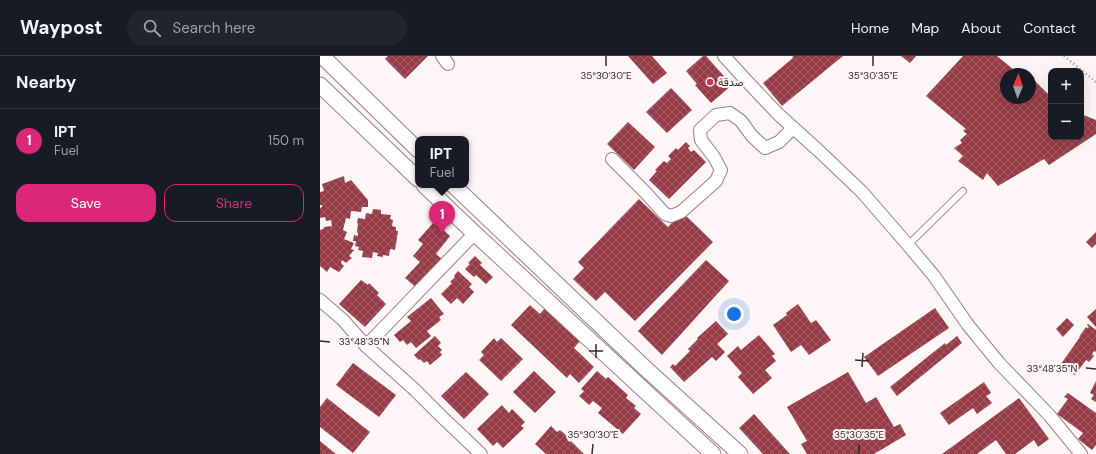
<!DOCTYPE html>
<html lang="en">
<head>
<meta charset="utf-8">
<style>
	body { margin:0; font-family:"DM Sans",Vazirmatn,sans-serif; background:#20242c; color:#f1f3f6 }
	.controls { position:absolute; right:12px; top:12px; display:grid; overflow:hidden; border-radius:8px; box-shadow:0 4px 16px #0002 }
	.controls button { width:36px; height:36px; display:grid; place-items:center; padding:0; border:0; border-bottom:1px solid #363941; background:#171b24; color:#f1f3f6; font:20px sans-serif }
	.compass { position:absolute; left:680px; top:12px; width:36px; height:36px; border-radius:50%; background:#171b24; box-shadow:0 4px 16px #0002; rotate:2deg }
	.you { position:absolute; left:414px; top:258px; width:14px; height:14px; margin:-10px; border:3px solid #fff; border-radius:50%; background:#1a73e8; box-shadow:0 0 0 6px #1a73e833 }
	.badge { display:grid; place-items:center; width:26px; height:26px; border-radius:50%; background:#db2777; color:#fff; font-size:13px; font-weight:700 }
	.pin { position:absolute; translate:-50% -33px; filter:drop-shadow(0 1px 2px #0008) }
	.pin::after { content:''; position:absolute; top:21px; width:14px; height:12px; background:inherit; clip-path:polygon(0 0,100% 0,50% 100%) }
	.popup { position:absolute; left:95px; top:80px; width:54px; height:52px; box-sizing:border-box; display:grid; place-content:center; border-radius:8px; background:#171b24; filter:drop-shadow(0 1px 3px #0005); font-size:13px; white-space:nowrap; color:#9ea1a6 }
	.popup b { font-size:15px; color:#f1f3f6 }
	.popup::after { content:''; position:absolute; left:50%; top:100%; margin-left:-8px; border:8px solid transparent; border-top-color:#171b24 }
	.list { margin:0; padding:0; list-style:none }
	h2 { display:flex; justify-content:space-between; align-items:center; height:52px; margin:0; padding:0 16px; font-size:17px }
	h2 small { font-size:13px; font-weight:400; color:#9ea1a6 }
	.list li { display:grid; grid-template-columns:26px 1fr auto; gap:12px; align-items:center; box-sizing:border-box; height:64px; padding:0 16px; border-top:1px solid #363941 }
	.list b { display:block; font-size:15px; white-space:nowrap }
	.list p { margin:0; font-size:13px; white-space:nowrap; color:#9ea1a6 }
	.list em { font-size:13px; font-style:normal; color:#9ea1a6 }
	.actions { display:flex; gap:8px; padding:12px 16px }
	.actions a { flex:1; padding:9px 0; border:1px solid #db2777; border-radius:12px; text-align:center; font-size:14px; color:#db2777 }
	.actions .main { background:#db2777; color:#fff }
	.icon { flex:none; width:22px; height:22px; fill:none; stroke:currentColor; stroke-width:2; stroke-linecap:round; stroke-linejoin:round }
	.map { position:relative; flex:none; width:776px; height:398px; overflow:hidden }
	header { display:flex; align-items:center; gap:24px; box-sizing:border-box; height:56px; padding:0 20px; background:#171b24; border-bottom:1px solid #363941 }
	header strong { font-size:19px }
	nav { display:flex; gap:22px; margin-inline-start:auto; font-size:14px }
	.search { width:280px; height:36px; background:#20242c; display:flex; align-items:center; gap:10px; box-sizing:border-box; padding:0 14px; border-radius:22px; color:#9ea1a6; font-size:15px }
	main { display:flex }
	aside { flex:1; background:#171b24 }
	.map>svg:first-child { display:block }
	.building { fill:url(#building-cross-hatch) }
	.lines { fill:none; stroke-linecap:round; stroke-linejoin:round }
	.service-casing { stroke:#a17d7e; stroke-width:8 }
	.minor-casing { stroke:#a17d7e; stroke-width:14 }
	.tertiary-casing { stroke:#a17d7e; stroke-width:17 }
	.path { stroke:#998e8e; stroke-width:2.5; stroke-dasharray:1 3; stroke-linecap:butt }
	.service { stroke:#fff; stroke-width:6 }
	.minor { stroke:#fff; stroke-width:12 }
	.tertiary { stroke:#fff; stroke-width:15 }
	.ticks { fill:none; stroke:#372929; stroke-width:1.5 }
	.poi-dot { fill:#c6364d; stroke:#fef6f6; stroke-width:1.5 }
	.labels { text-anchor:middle; stroke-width:4; stroke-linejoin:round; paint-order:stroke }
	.poi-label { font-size:11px; fill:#372929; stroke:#fef6f6; text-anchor:start }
	.ticks-label { font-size:10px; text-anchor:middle; fill:#372929; stroke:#fef6f6; stroke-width:4; stroke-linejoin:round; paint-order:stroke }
</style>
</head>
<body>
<header>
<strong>Waypost</strong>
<div class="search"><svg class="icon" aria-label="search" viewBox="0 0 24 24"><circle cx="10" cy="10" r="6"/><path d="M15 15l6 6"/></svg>Search here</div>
<nav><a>Home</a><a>Map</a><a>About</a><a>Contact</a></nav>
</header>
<main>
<aside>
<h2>Nearby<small></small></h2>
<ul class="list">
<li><span class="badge">1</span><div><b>IPT</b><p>Fuel</p></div><em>150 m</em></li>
</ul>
<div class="actions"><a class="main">Save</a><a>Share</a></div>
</aside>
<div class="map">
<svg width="776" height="398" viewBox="0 0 776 398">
	<defs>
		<pattern id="building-cross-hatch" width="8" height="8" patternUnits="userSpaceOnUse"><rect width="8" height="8" fill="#973c46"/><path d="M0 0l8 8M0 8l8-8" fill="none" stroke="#a25d64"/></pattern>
	</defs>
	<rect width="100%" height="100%" fill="#fef6f6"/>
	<g class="building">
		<path d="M68 0H108L85 23 65 3Z"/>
		<path d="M308 0H332L347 17 333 28Z"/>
		<path d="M383 0H386L412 29 391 47 375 29 377 28 366 15Z"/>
		<path d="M474 0H523L462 50 443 27 473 2 472 1Z"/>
		<path d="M581 0H596L590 7Z"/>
		<path d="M643 0H677L699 18H686V42H710V20L731 41V81H761V58L776 64V78L729 109 724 103 678 130 667 117 663 124 638 105 643 100 634 92 642 87 640 84 647 78 643 75 646 73 606 40Z"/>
		<path d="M351 32 372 54 347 77 326 56Z"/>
		<path d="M308 66 335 91 314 114 287 88Z"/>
		<path d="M366 86 370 90 368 92 371 96 374 94 386 106 349 143 329 124 337 115 335 114 344 105 347 107 351 103 348 100 356 92 358 94Z"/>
		<path d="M24 120 25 127 31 124 48 144V151H42L41 156 31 155 30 163 26 162 23 174 27 176 24 183 34 187 31 193 34 194 29 200 32 202 26 207 22 204 21 207 24 210 19 216 10 211 7 216 0 210V174L3 173 4 171 12 170 11 164 6 165 5 161 0 162V152L2 151V149H0V136L4 135 2 128Z"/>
		<path d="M319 143 348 171 362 156 393 186 315 265 285 236 276 245 253 223 264 212 258 206Z"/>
		<path d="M53 153 61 154V158L71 159 70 163 73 164 72 170 76 171V175H78L75 194 70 193 69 200 63 199V201L57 200 58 197 53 196 52 202 42 201 43 195 38 194 39 191 35 190 36 185H33L34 179 38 180V177L37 176 38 167H37L38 162 45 163 46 157 52 158Z"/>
		<path d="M114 166 130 180 116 198 123 204 98 233 85 222 100 206 93 200 103 188 98 184Z"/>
		<path d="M776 176V188L772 192 766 186Z"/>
		<path d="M155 200 162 207 160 209 173 221 166 228 156 219 154 221 145 213 150 208 148 207Z"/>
		<path d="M386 204 409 225 342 299 318 275Z"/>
		<path d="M138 215 152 228 149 231 154 236 143 248 137 242 131 248 121 238 132 227 130 226 135 221 134 220Z"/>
		<path d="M41 224 48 229 49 227 59 237 57 239 66 248 45 271 19 248Z"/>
		<path d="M111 242 124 258 119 261 121 264 107 275 111 280 96 292 91 286 87 289 83 284 80 286 74 279 91 265 87 261Z"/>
		<path d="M478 248 491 267 496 264 511 284 489 299 481 289 471 296 453 269 467 259 466 257Z"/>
		<path d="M210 249 220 258 225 252 260 285 254 292 274 311 259 327 250 318 247 322 191 269Z"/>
		<path d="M615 252 629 272 558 320 544 301Z"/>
		<path d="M776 253V271L767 261Z"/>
		<path d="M747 262 754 269 743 281 736 273Z"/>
		<path d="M396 265 408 278 397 288 405 296 396 305 392 301 364 326 350 311 353 308 355 310 370 295 368 293 378 283 377 282Z"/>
		<path d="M768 268 776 274V296L774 295 772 298 774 300 769 306 766 304 755 319 741 308 760 281H759L766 271 767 272 769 271 767 269Z"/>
		<path d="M439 279 455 298 452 300 456 305 445 314 452 322 433 338 418 321 422 317 407 300 418 290 421 294Z"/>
		<path d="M115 280 121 287 118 290 122 294 120 296 122 299 110 309 107 305 104 307 100 303 99 304 94 299Z"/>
		<path d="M637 280 642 287 577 340 570 331 625 287 626 289Z"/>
		<path d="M174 282 177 286 181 282 203 303 181 325 159 304 164 299 161 296Z"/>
		<path d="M33 307 76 339 59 361 16 329Z"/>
		<path d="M214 315 236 336 215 357 193 336Z"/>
		<path d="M277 315 286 323 288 321 308 339 306 342 316 350 314 352 321 358 303 378 278 357 282 352 273 345 269 349 259 340 264 335 261 333Z"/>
		<path d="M146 316 169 338 144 363 121 340Z"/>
		<path d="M528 316 546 347 556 341 574 371 580 368 586 379 554 398H487L481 388 487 385 467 351Z"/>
		<path d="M776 325V346L771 343 774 339 770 337Z"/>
		<path d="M664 326 671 337 666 340 672 347 657 358 653 352 629 369 620 357Z"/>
		<path d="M748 337 776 357V389L772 394 758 383 763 377 737 358 748 343 744 341Z"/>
		<path d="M7 342 50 376 33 397 0 371V351Z"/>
		<path d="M699 342 729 383 718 391 714 384 695 398H686L676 384 657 398H622Z"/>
		<path d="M182 349 189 357 192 353 205 366 201 370 204 372 183 392 177 386 173 390 157 373Z"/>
		<path d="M434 358 470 398H443L419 372Z"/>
		<path d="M231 370 237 376 240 374 249 382 247 384 250 386 251 385 264 398H226L215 388Z"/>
		<path d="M0 385 16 398H0Z"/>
	</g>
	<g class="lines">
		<defs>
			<path id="service" d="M588 189 643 135"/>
			<g id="minor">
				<path d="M122 0 128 8"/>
				<path d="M404 0 423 21 458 58 499 95 542 136 588 189 614 220 648 269 679 307 730 360 761 398"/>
				<path d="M292 103 325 136 345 158 351 160 361 156 396 125 401 114 394 101 381 84 380 74 396 59 410 57 421 65 432 80 445 92 459 86 473 72"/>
				<path d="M0 244 23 264 46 290 95 334 120 359 161 398"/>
				<path d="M46 290 154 178"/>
			</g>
			<g id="tertiary">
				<path d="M2 0 98 94"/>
				<path d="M0 29 98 123"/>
				<path d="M104 129 150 173 393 398"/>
				<path d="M133 129 325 312 420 398"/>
			</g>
		</defs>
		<use href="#service" class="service-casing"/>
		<use href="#minor" class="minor-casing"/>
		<use href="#tertiary" class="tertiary-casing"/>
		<path class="path" d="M744 0 776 26"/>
		<use href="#service" class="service"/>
		<use href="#minor" class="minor"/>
		<use href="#tertiary" class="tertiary"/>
	</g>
	<path class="ticks" d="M286 10V0M553 10V0M0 285 10 286M269 295H283M276 302V288M535 304 549 305M542 311 543 297M766 312 776 313M272 398 273 388M539 398V388"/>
	<circle class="poi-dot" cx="390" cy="26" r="4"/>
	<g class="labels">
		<g class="poi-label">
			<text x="398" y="30">صدقة</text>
		</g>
	</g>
	<g class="ticks-label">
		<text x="286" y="23">35°30'30"E</text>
		<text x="553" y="23">35°30'35"E</text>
		<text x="44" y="289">33°48'35"N</text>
		<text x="732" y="316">33°48'35"N</text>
		<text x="273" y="382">35°30'30"E</text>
		<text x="539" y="382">35°30'35"E</text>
	</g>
</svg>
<div class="controls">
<button>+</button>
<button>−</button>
</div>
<svg class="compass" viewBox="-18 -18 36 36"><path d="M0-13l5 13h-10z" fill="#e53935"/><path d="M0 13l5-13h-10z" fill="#9ea1a6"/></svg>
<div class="you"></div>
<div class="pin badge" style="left:122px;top:178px">1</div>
<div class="popup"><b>IPT</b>Fuel</div>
</div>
</main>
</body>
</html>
